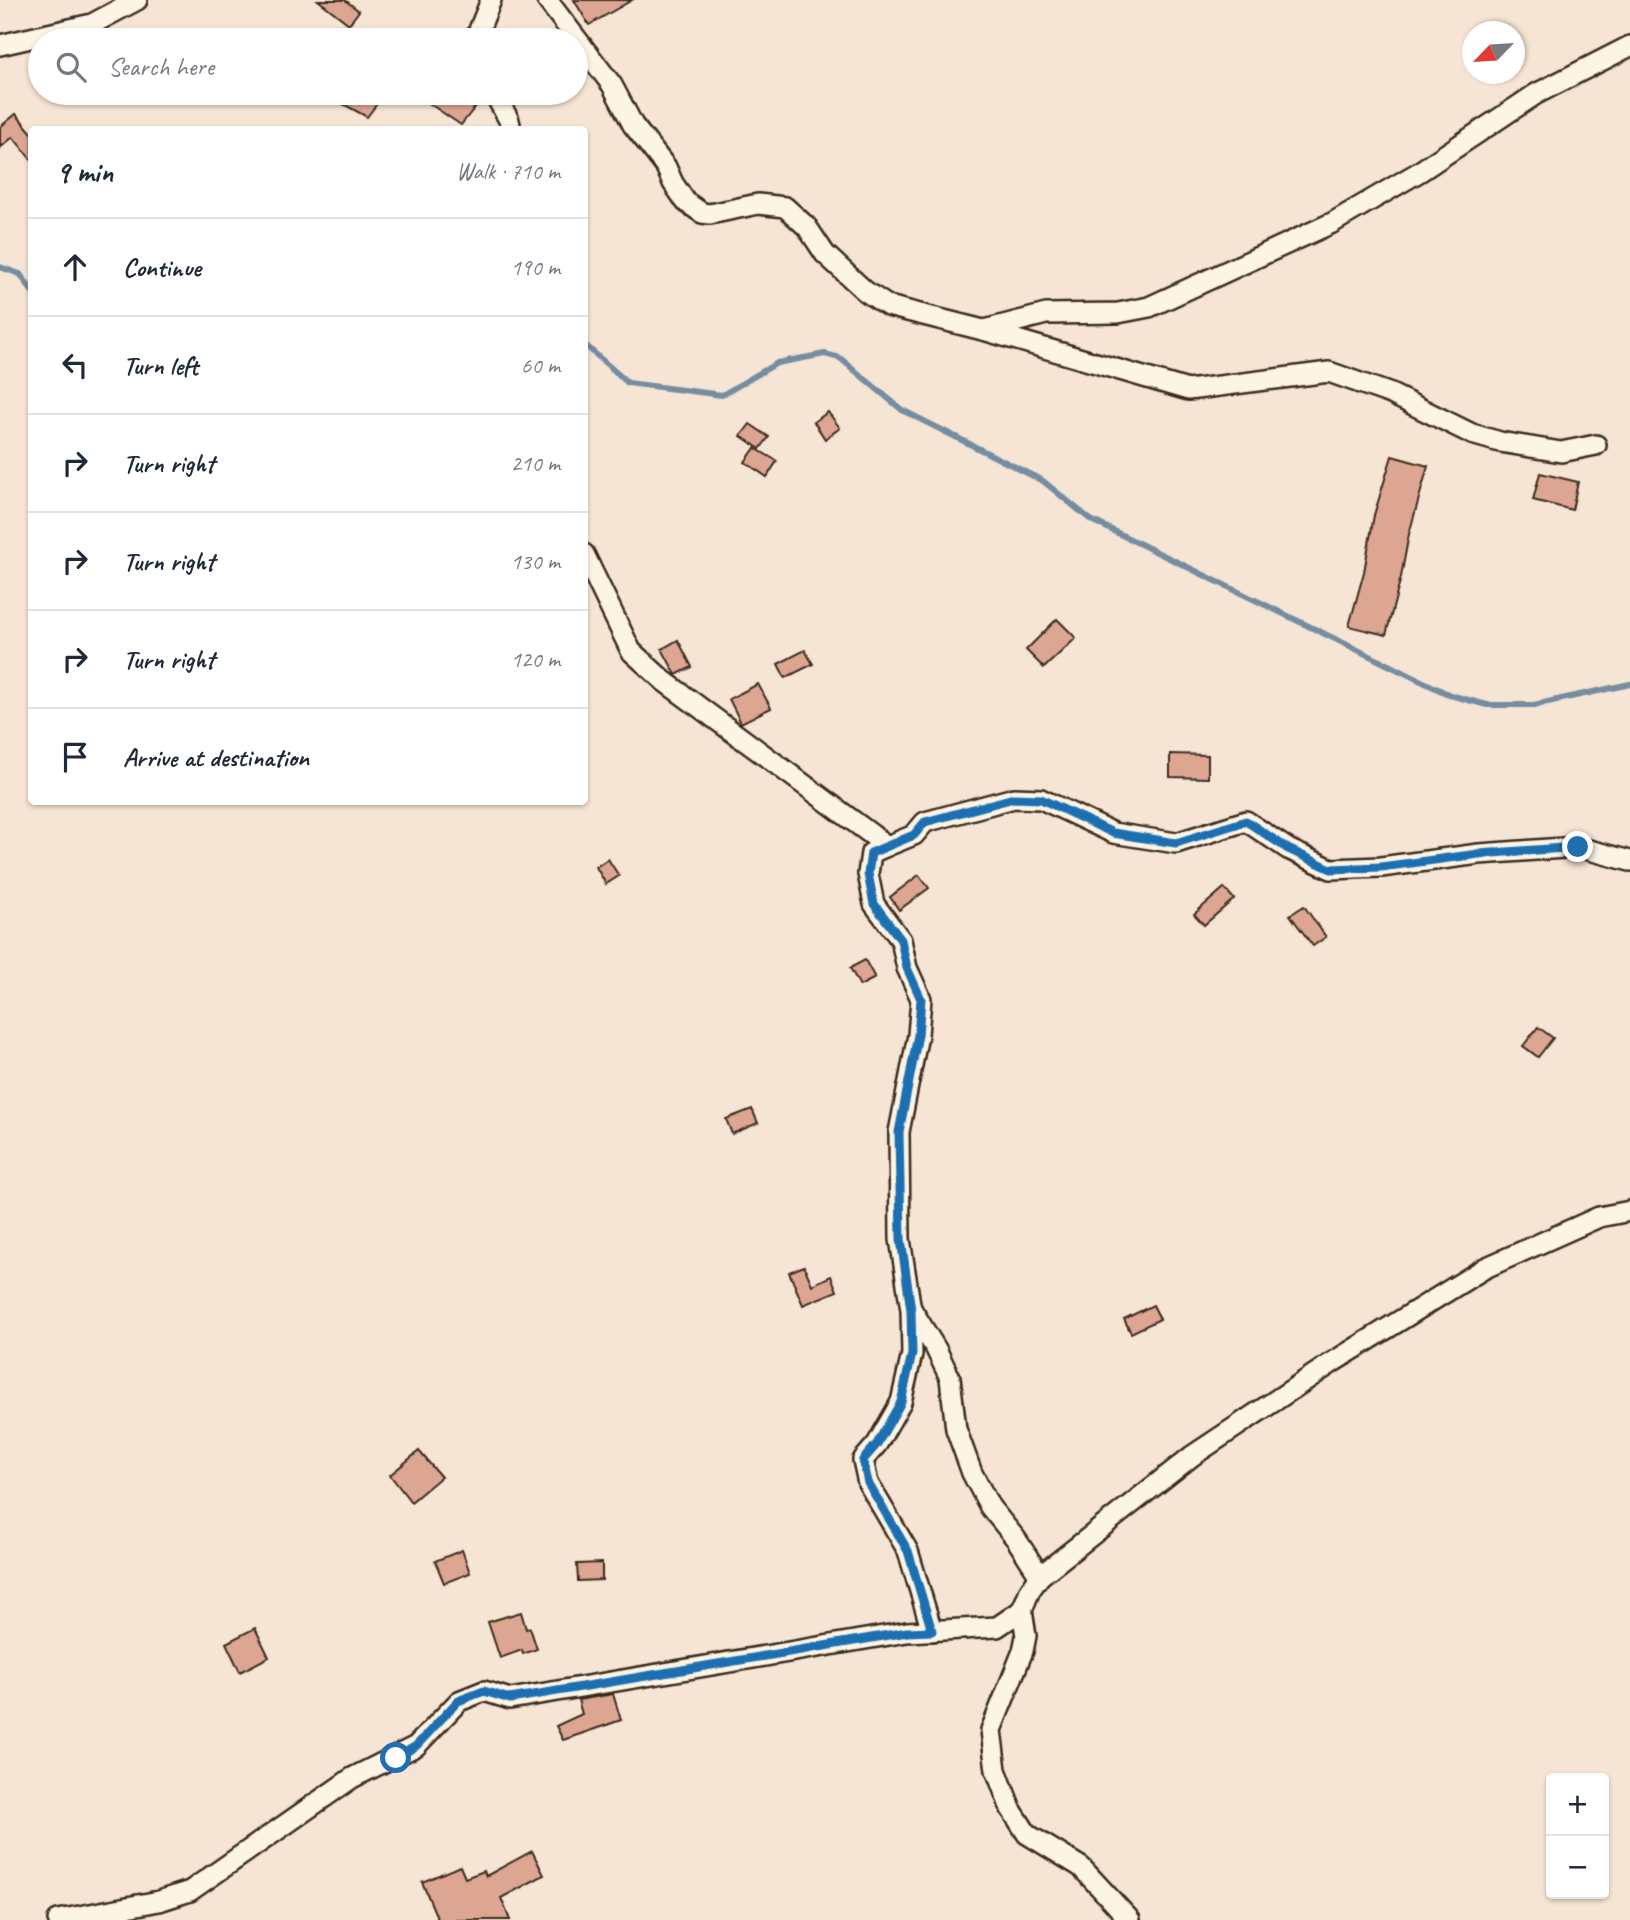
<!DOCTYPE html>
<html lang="en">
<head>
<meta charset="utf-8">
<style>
	body { margin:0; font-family:Caveat,sans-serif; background:#f2f2f3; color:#1f2937 }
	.controls { position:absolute; right:21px; bottom:21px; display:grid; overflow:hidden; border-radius:7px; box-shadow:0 2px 5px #0004 }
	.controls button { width:63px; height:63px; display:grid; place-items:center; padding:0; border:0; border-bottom:2px solid #e0e1e3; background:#fff; color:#1f2937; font:35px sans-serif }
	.compass { position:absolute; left:1462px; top:21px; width:63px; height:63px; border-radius:50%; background:#fff; box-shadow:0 2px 5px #0004; rotate:245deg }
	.stop { position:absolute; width:21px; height:21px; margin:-16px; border:5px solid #1f6fb2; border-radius:50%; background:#fff }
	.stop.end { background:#1f6fb2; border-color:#fff; box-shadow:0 2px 7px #0008 }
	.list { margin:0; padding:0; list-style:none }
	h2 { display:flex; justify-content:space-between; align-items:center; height:91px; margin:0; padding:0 28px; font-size:30px }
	h2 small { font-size:23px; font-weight:400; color:#747a83 }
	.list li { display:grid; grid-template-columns:46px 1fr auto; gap:21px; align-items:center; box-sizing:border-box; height:98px; padding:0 28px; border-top:2px solid #e0e1e3 }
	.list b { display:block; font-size:26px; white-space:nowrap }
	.list em { font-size:23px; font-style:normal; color:#747a83 }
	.icon { flex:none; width:38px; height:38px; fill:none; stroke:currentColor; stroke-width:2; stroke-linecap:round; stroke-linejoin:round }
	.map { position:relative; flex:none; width:1630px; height:1920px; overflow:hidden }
	.search { position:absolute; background:#fff; box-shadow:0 2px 5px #0004; left:28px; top:28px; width:560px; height:77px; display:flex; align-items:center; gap:18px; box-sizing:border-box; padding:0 24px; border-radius:38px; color:#747a83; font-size:26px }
	.panel { position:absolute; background:#fff; box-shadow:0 2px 5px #0004; left:28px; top:126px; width:560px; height:679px; border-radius:7px }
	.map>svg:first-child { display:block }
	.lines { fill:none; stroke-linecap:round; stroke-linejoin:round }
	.stream { stroke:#758ca1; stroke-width:6 }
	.building { fill:#dca692; stroke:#3b2a1e; stroke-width:2 }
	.street-casing { stroke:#3b2a1e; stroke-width:24 }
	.street { stroke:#fcf5e5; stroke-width:19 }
	.route { stroke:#1f6fb2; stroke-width:9 }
</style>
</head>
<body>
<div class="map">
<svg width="1630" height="1920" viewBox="0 0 1630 1920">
	<rect width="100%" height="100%" fill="#f6e5d4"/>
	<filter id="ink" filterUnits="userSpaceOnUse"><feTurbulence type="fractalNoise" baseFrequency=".0143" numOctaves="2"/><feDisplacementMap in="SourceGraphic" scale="14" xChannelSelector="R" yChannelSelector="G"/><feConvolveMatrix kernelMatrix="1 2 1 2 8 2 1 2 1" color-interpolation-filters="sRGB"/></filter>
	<g filter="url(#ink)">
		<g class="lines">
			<g class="stream">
				<path d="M0 267 20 274 32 291"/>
				<path d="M584 344 628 383 722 395 777 363 825 354 840 358 902 410 1043 481 1091 520 1450 695 1487 705H1534L1630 684"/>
			</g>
		</g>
		<g class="building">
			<path d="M318 0H345L359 11 349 24Z"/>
			<path d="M574 0H632L589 25Z"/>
			<path d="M323 93H385L367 117Z"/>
			<path d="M437 93H482L483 97 461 125 430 104Z"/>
			<path d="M16 114 32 133V161L13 137 0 148V127Z"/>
			<path d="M828 412 840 428 825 439 814 422Z"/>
			<path d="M750 424 769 437 760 449 741 436Z"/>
			<path d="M755 448 777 461 767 477 745 462Z"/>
			<path d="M1392 456 1428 466 1409 534 1401 577 1386 635 1349 626 1364 572 1374 515Z"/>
			<path d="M1540 473 1578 482 1572 510 1533 500Z"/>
			<path d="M1057 619 1076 638 1044 668 1026 650Z"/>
			<path d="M678 640 692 667 676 675 662 649Z"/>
			<path d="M805 650 813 664 785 678 778 664Z"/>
			<path d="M758 684 771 708 741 723 729 699Z"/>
			<path d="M1170 754 1208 755V778L1170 777Z"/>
			<path d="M608 859 619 876 606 884 596 867Z"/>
			<path d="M919 875 929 888 899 910 890 897Z"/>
			<path d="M1224 888 1234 899 1204 925 1194 914Z"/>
			<path d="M1304 906 1326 937 1313 946 1290 915Z"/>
			<path d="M865 960 875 978 860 986 850 968Z"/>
			<path d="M1538 1027 1553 1038 1538 1057 1523 1046Z"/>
			<path d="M752 1109 758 1123 732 1134 726 1119Z"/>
			<path d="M804 1266 812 1285 831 1276 837 1291 803 1305 789 1272Z"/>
			<path d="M1153 1305 1160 1319 1131 1333 1124 1319Z"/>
			<path d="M419 1451 441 1477 411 1502 390 1475Z"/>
			<path d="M462 1550 470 1573 444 1583 435 1561Z"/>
			<path d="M602 1563V1580L578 1581 577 1564Z"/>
			<path d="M521 1612 526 1629 530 1628 537 1649 523 1654 522 1650 500 1658 488 1622Z"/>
			<path d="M255 1628 269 1657 240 1672 226 1643Z"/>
			<path d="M613 1694 621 1720 563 1740 556 1726 582 1714 578 1700Z"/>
			<path d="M532 1851 544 1875 501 1898 510 1920H438L422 1882 460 1866 465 1878 484 1871 486 1876Z"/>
		</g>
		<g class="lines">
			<defs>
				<g id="street">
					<path d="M547 0 612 85 633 125 666 167 673 183 686 202 702 213 710 214 758 204 785 207 807 227 825 254 865 291 888 306 983 330 1188 390 1329 372 1391 394 1472 434 1500 442 1561 452 1596 445"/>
					<path d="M475 40 491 0"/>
					<path d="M0 45 92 24 137 0"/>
					<path d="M494 93 509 120 511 130"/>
					<path d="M984 330 1046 314 1118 313 1149 307 1332 223 1419 172 1536 94 1630 46"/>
					<path d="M584 554 631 651 664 681 887 846 914 835 925 822 1014 798 1041 799 1113 833 1176 843 1246 821 1288 849 1331 869 1381 867 1479 854 1578 847 1630 861"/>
					<path d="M887 846 871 853 868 874 874 904 901 940 907 968 921 999 918 1035 899 1132 900 1239 911 1310 912 1354 901 1402 877 1444 863 1460 868 1483 908 1551 932 1631"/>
					<path d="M912 1310 936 1349 950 1378 956 1429 972 1473 990 1507 1016 1539 1040 1576"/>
					<path d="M58 1920 159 1901 190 1891 352 1778 416 1746 459 1701 484 1691 510 1699 907 1632 997 1627 1022 1610"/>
					<path d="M1130 1920 1081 1867 1027 1834 1011 1809 996 1770 991 1730 1023 1651 1026 1636 1022 1610 1030 1590 1040 1576 1192 1456 1333 1362 1485 1268 1599 1217 1630 1211"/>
				</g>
			</defs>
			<use href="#street" class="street-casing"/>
			<use href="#street" class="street"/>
		</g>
	</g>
	<g class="lines" filter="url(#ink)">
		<path class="route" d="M396 1758 416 1746 458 1701 484 1691 510 1699 907 1632 932 1631 908 1551 868 1483 863 1460 877 1444 901 1402 912 1354 911 1310 901 1239 899 1132 918 1035 921 999 907 968 901 940 874 904 868 874 871 853 914 835 925 822 1014 798 1041 799 1113 833 1176 843 1246 821 1288 849 1331 869 1381 867 1479 854 1578 847"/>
	</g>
</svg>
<div class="controls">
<button>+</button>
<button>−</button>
</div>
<svg class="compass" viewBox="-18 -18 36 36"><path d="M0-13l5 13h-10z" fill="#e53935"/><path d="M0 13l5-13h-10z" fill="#747a83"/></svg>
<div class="stop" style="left:396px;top:1758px"></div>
<div class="stop end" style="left:1578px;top:847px"></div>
<div class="search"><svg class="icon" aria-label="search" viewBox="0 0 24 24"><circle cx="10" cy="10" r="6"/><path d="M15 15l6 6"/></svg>Search here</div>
<section class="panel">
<h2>9 min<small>Walk · 710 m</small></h2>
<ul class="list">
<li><svg class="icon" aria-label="ahead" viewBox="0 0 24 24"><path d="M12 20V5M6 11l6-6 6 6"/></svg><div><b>Continue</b></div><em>190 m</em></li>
<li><svg class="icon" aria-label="left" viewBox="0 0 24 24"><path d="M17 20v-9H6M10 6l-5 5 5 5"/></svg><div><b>Turn left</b></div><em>60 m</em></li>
<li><svg class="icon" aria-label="right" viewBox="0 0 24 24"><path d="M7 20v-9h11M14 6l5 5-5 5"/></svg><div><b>Turn right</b></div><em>210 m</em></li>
<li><svg class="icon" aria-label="right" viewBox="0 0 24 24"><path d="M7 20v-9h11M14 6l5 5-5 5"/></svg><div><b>Turn right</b></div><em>130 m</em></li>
<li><svg class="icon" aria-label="right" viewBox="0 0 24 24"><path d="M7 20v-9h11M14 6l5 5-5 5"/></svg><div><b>Turn right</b></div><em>120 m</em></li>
<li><svg class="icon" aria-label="arrive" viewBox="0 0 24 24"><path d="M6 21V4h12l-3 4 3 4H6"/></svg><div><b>Arrive at destination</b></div></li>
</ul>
</section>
</div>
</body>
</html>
